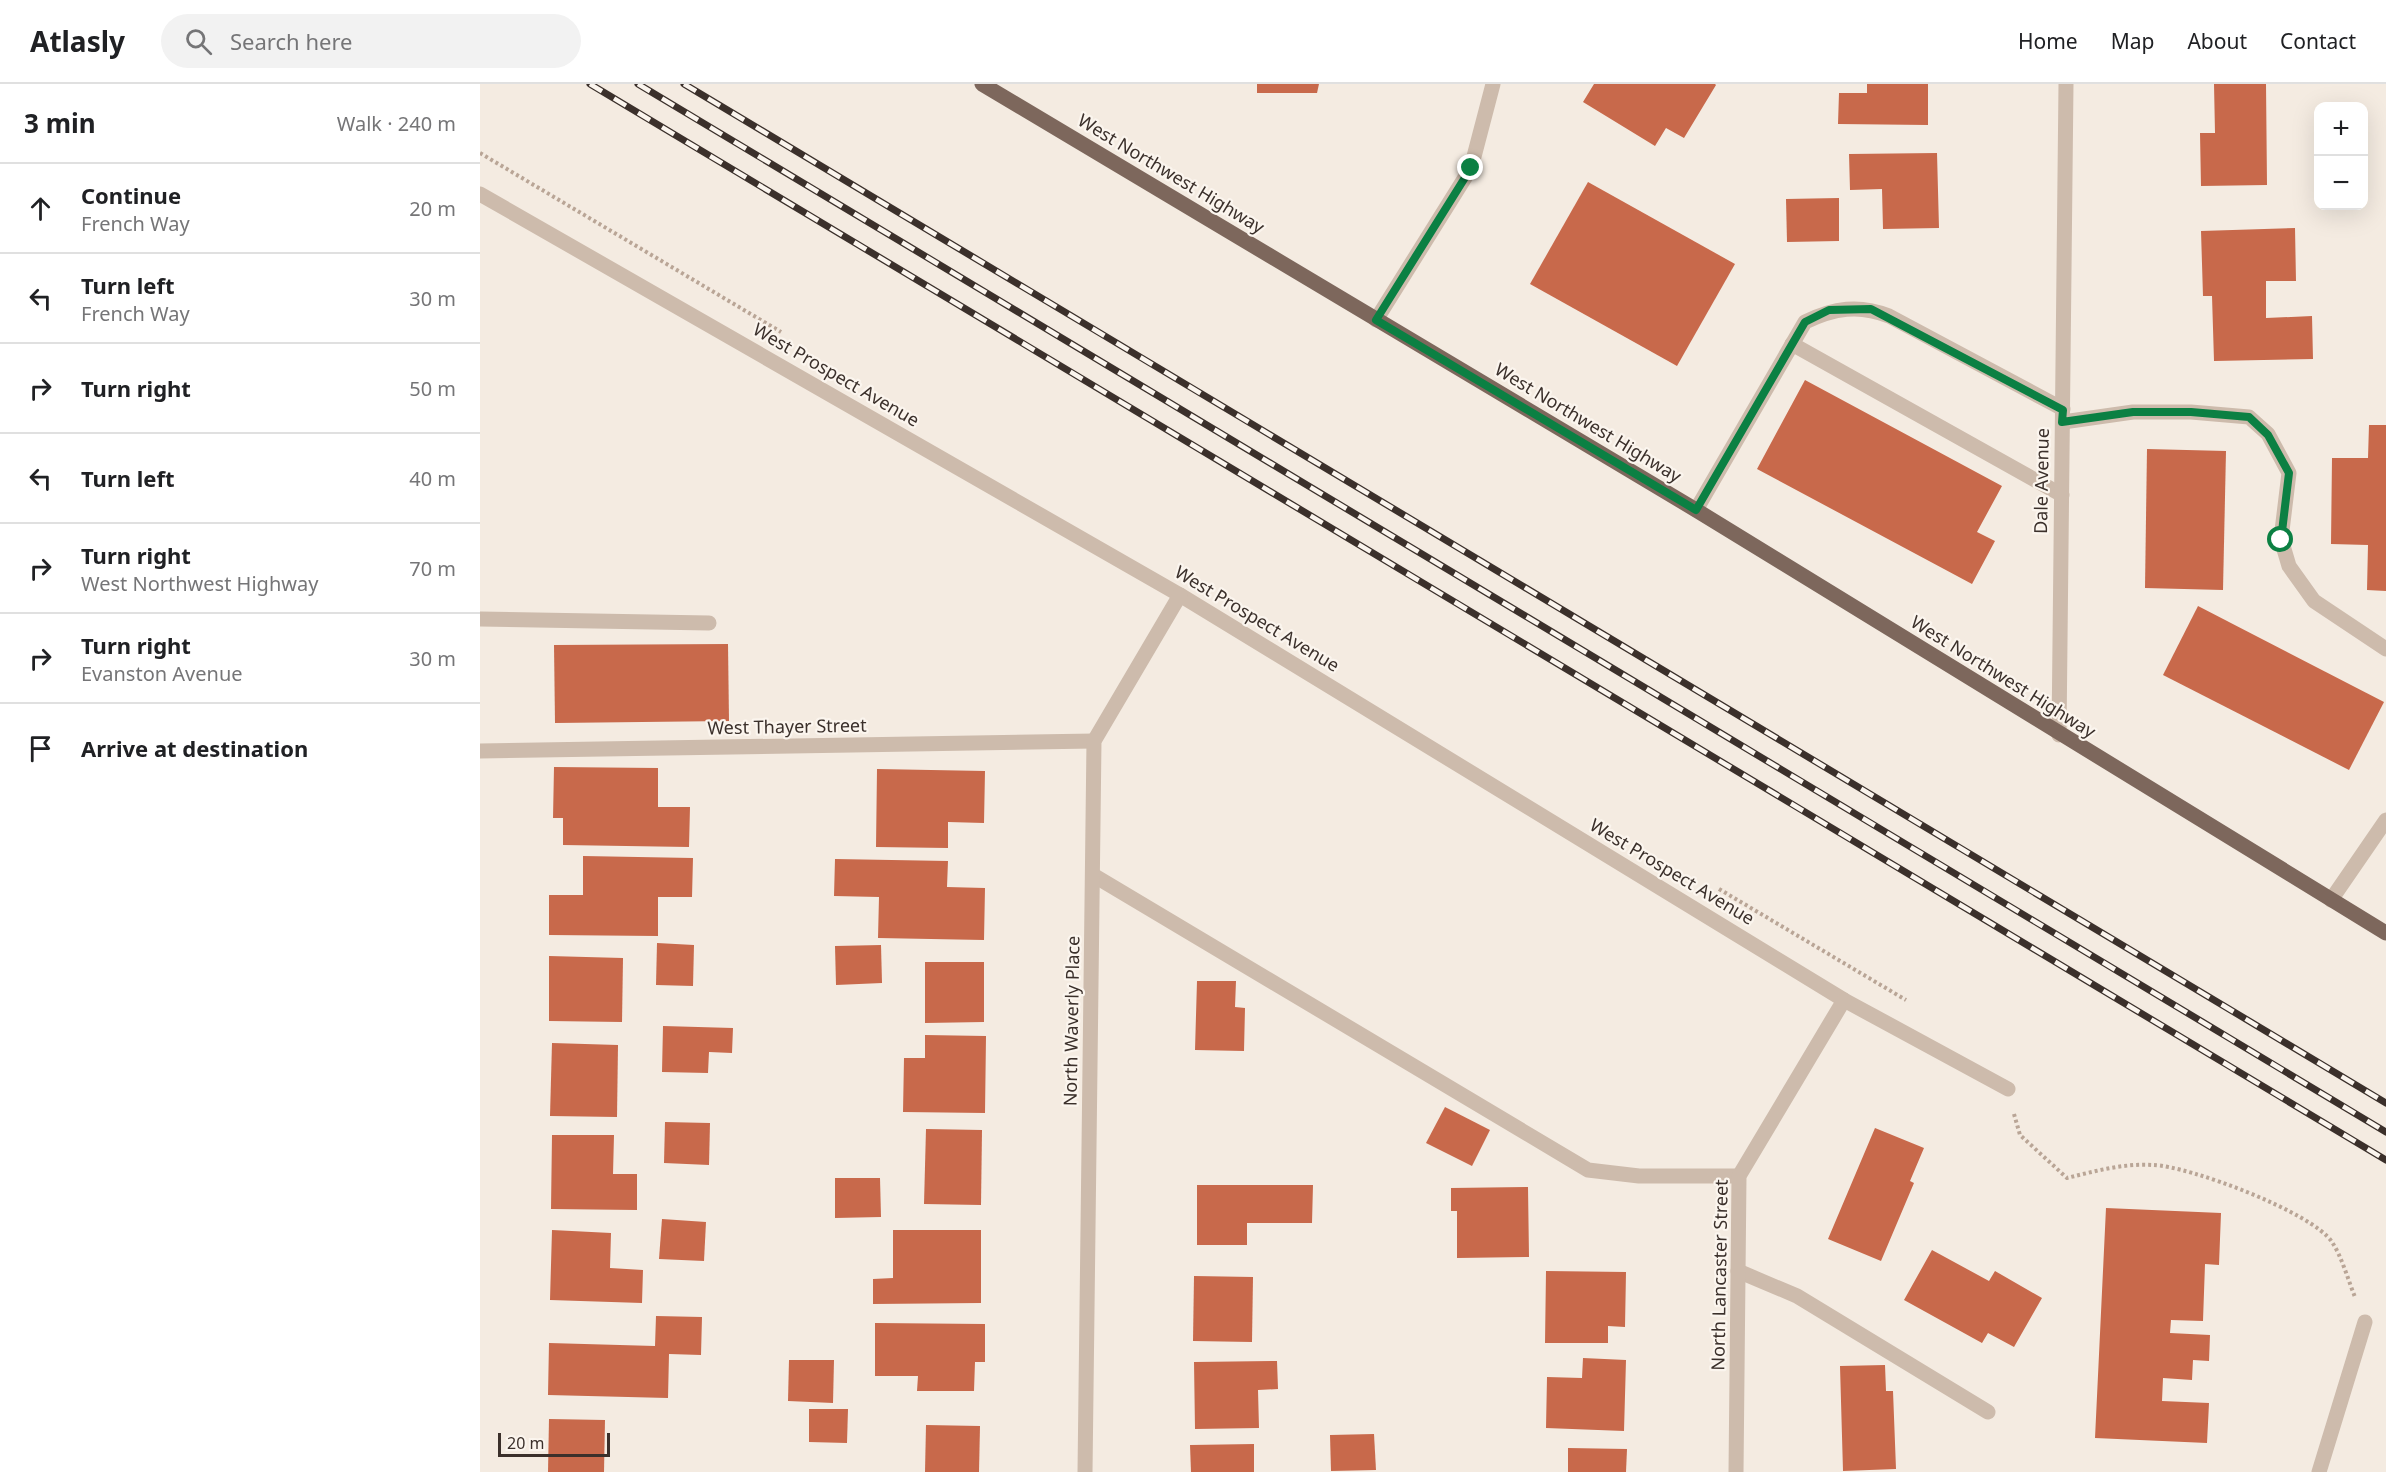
<!DOCTYPE html>
<html lang="en">
<head>
<meta charset="utf-8">
<style>
	body { margin:0; font-family:"Noto Sans",sans-serif; background:#f2f2f2; color:#202124 }
	.controls { position:absolute; right:18px; top:18px; display:grid; overflow:hidden; border-radius:12px; box-shadow:0 6px 24px #0002 }
	.controls button { width:54px; height:54px; display:grid; place-items:center; padding:0; border:0; border-bottom:2px solid #e0e0e0; background:#fff; color:#202124; font:30px sans-serif }
	.scale { position:absolute; left:18px; bottom:15px; width:112px; box-sizing:border-box; padding-left:6px; border:3px solid #3b302b; border-top:0; font-size:16px; line-height:21px; white-space:nowrap; color:#3b302b; -webkit-text-stroke:4px #fbf5ee; paint-order:stroke }
	.stop { position:absolute; width:18px; height:18px; margin:-14px; border:4px solid #0b8043; border-radius:50%; background:#fff }
	.stop.end { background:#0b8043; border-color:#fff; box-shadow:0 2px 6px #0008 }
	.list { margin:0; padding:0; list-style:none }
	h2 { display:flex; justify-content:space-between; align-items:center; height:78px; margin:0; padding:0 24px; font-size:26px }
	h2 small { font-size:20px; font-weight:400; color:#757577 }
	.list li { display:grid; grid-template-columns:39px 1fr auto; gap:18px; align-items:center; box-sizing:border-box; height:90px; padding:0 24px; border-top:2px solid #e0e0e0 }
	.list b { display:block; font-size:22px; white-space:nowrap }
	.list p { margin:0; font-size:20px; white-space:nowrap; color:#757577 }
	.list em { font-size:20px; font-style:normal; color:#757577 }
	.icon { flex:none; width:33px; height:33px; fill:none; stroke:currentColor; stroke-width:2; stroke-linecap:round; stroke-linejoin:round }
	.map { position:relative; flex:none; width:1906px; height:1388px; overflow:hidden }
	header { display:flex; align-items:center; gap:36px; box-sizing:border-box; height:84px; padding:0 30px; background:#fff; border-bottom:2px solid #e0e0e0 }
	header strong { font-size:28px }
	nav { display:flex; gap:33px; margin-inline-start:auto; font-size:21px }
	.search { width:420px; height:54px; background:#f2f2f2; display:flex; align-items:center; gap:15px; box-sizing:border-box; padding:0 21px; border-radius:33px; color:#757577; font-size:22px }
	main { display:flex }
	aside { flex:1; background:#fff }
	.map>svg:first-child { display:block }
	.building { fill:#c8694b }
	.lines { fill:none; stroke-linecap:round; stroke-linejoin:round }
	.path { stroke:#b9a596; stroke-width:4; stroke-dasharray:3 3; stroke-linecap:butt }
	.minor { stroke:#cdbbac; stroke-width:15 }
	.major { stroke:#7d675c; stroke-width:15 }
	.rail-casing { stroke:#3b302b; stroke-width:7 }
	.rail { stroke:#fbf5ee; stroke-width:4.5; stroke-dasharray:14; stroke-linecap:butt }
	.route { stroke:#0b8043; stroke-width:8 }
	.labels { text-anchor:middle; stroke-width:4.5; stroke-linejoin:round; paint-order:stroke }
	.street-label { font-size:18px; fill:#3b302b; stroke:#fbf5ee }
</style>
</head>
<body>
<header>
<strong>Atlasly</strong>
<div class="search"><svg class="icon" aria-label="search" viewBox="0 0 24 24"><circle cx="10" cy="10" r="6"/><path d="M15 15l6 6"/></svg>Search here</div>
<nav><a>Home</a><a>Map</a><a>About</a><a>Contact</a></nav>
</header>
<main>
<aside>
<h2>3 min<small>Walk · 240 m</small></h2>
<ul class="list">
<li><svg class="icon" aria-label="ahead" viewBox="0 0 24 24"><path d="M12 20V5M6 11l6-6 6 6"/></svg><div><b>Continue</b><p>French Way</p></div><em>20 m</em></li>
<li><svg class="icon" aria-label="left" viewBox="0 0 24 24"><path d="M17 20v-9H6M10 6l-5 5 5 5"/></svg><div><b>Turn left</b><p>French Way</p></div><em>30 m</em></li>
<li><svg class="icon" aria-label="right" viewBox="0 0 24 24"><path d="M7 20v-9h11M14 6l5 5-5 5"/></svg><div><b>Turn right</b></div><em>50 m</em></li>
<li><svg class="icon" aria-label="left" viewBox="0 0 24 24"><path d="M17 20v-9H6M10 6l-5 5 5 5"/></svg><div><b>Turn left</b></div><em>40 m</em></li>
<li><svg class="icon" aria-label="right" viewBox="0 0 24 24"><path d="M7 20v-9h11M14 6l5 5-5 5"/></svg><div><b>Turn right</b><p>West Northwest Highway</p></div><em>70 m</em></li>
<li><svg class="icon" aria-label="right" viewBox="0 0 24 24"><path d="M7 20v-9h11M14 6l5 5-5 5"/></svg><div><b>Turn right</b><p>Evanston Avenue</p></div><em>30 m</em></li>
<li><svg class="icon" aria-label="arrive" viewBox="0 0 24 24"><path d="M6 21V4h12l-3 4 3 4H6"/></svg><div><b>Arrive at destination</b></div></li>
</ul>
</aside>
<div class="map">
<svg width="1906" height="1388" viewBox="0 0 1906 1388">
	<rect width="100%" height="100%" fill="#f4ebe1"/>
	<g class="building">
		<path d="M777 0H839L837 9H777Z"/>
		<path d="M1114 0H1235L1236 1 1204 54 1186 44 1175 62 1103 18Z"/>
		<path d="M1387 0H1448V41L1358 40 1359 9H1387Z"/>
		<path d="M1734 0H1786L1787 101 1721 102 1720 49H1735Z"/>
		<path d="M1457 69 1459 144 1403 145 1402 105 1370 106 1369 70Z"/>
		<path d="M1108 98 1255 180 1197 282 1050 200Z"/>
		<path d="M1359 114V157L1307 158 1306 115Z"/>
		<path d="M1815 144 1816 197H1786V234L1832 232 1833 275 1734 277 1732 212H1723L1721 147Z"/>
		<path d="M1325 296 1522 402 1497 448 1515 457 1492 500 1277 385Z"/>
		<path d="M1889 341H1906V507L1887 506 1888 461 1851 460 1852 374H1888Z"/>
		<path d="M1667 365 1746 367 1743 506 1665 504Z"/>
		<path d="M1718 522 1904 618 1869 686 1683 591Z"/>
		<path d="M248 560 249 637 75 639 74 561Z"/>
		<path d="M74 683 178 684V723H210L209 763 83 761V734H73Z"/>
		<path d="M397 685 505 687 504 739 468 738V764L396 763Z"/>
		<path d="M103 772 213 774 212 813H178V852L69 851V811H103Z"/>
		<path d="M355 775 468 777 467 803 505 804 504 856 398 854 399 813 354 812Z"/>
		<path d="M177 859 214 861 213 902 176 901Z"/>
		<path d="M401 861 402 899 356 901 355 862Z"/>
		<path d="M69 872 143 874 142 938 69 937Z"/>
		<path d="M445 878H504V938L445 939Z"/>
		<path d="M717 897H756L755 923 765 924 764 967 715 966Z"/>
		<path d="M183 942 253 944 252 969 229 968 228 989 182 988Z"/>
		<path d="M445 951 506 952 505 1029 423 1028 424 974H445Z"/>
		<path d="M72 959 138 961 137 1033 70 1032Z"/>
		<path d="M965 1023 1010 1046 992 1082 946 1059Z"/>
		<path d="M185 1038 230 1039 229 1081 184 1079Z"/>
		<path d="M1395 1044 1444 1064 1430 1097 1434 1099 1401 1177 1348 1155Z"/>
		<path d="M446 1045 502 1046 501 1121 444 1120Z"/>
		<path d="M72 1051H134L133 1090H157V1126L71 1125Z"/>
		<path d="M355 1094H400L401 1133 355 1134Z"/>
		<path d="M717 1101H833L832 1139H767V1161H717Z"/>
		<path d="M1048 1103 1049 1173 977 1174V1127H971V1104Z"/>
		<path d="M1626 1124 1741 1129 1739 1181 1725 1180 1723 1237 1691 1236 1690 1249 1730 1251 1729 1277 1713 1276 1712 1296 1683 1294 1682 1317 1729 1319 1727 1359 1615 1354Z"/>
		<path d="M182 1135 226 1138 224 1177 179 1175Z"/>
		<path d="M72 1146 131 1149 130 1184 163 1186 162 1219 70 1216Z"/>
		<path d="M413 1146H501V1219L393 1220V1195L413 1194Z"/>
		<path d="M1452 1166 1509 1197 1515 1187 1562 1214 1534 1263 1508 1249 1502 1259 1424 1216Z"/>
		<path d="M1066 1187 1146 1188 1145 1243 1128 1242V1259H1065Z"/>
		<path d="M714 1192 773 1193 772 1258 713 1257Z"/>
		<path d="M176 1232 222 1233 221 1271 189 1270 188 1314 68 1311 69 1259 175 1262Z"/>
		<path d="M395 1239 505 1240V1278H495L494 1307H437L438 1292H395Z"/>
		<path d="M1103 1274 1146 1276 1144 1347 1066 1344 1067 1293 1102 1294Z"/>
		<path d="M309 1276H354L353 1319 308 1317Z"/>
		<path d="M797 1277 798 1305 778 1306 779 1344 715 1345 714 1278Z"/>
		<path d="M1405 1281 1406 1307H1413L1416 1385 1363 1387 1360 1282Z"/>
		<path d="M329 1325H368L367 1359 329 1358Z"/>
		<path d="M69 1335 125 1336 124 1388H68Z"/>
		<path d="M446 1341 500 1342 499 1388H445Z"/>
		<path d="M894 1350 896 1386 851 1387 850 1351Z"/>
		<path d="M774 1360V1388H711L710 1361Z"/>
		<path d="M1088 1364 1147 1365 1146 1388H1088Z"/>
	</g>
	<g class="lines">
		<g class="path">
			<path d="M0 69 301 248"/>
			<path d="M1239 805 1426 916"/>
			<path d="M1534 1030 1540 1051 1587 1094C1615 1087 1645 1079 1673 1081 1709 1082 1832 1128 1852 1158 1862 1173 1868 1196 1875 1213"/>
		</g>
		<g class="minor">
			<path d="M0 110 700 511 1364 916 1528 1005"/>
			<path d="M896 236 991 84 1013 0"/>
			<path d="M1312 260 1582 411"/>
			<path d="M1583 338 1653 328H1711L1769 333 1788 350 1809 389 1801 455 1809 482 1834 517 1906 565"/>
			<path d="M1216 426 1325 238C1354 224 1379 220 1409 232L1583 325"/>
			<path d="M0 535 229 539"/>
			<path d="M1579 651 1586 0"/>
			<path d="M0 667 614 657"/>
			<path d="M613 791 1108 1086 1159 1092H1259"/>
			<path d="M1851 816 1906 736"/>
			<path d="M1258 1187 1317 1212 1508 1328"/>
			<path d="M605 1388 614 657 700 511"/>
			<path d="M1256 1388 1259 1092 1364 916"/>
			<path d="M1839 1388 1885 1238"/>
		</g>
		<path class="major" d="M502 0 1216 426 1906 849"/>
		<defs>
			<g id="rail">
				<path d="M110 0 1906 1076"/>
				<path d="M158 0 1906 1048"/>
				<path d="M204 0 1906 1019"/>
			</g>
		</defs>
		<use href="#rail" class="rail-casing"/>
		<use href="#rail" class="rail"/>
	</g>
	<g class="lines">
		<path class="route" d="M991 84 896 236 1216 426 1325 238 1349 226 1391 225 1583 326 1582 338 1653 328H1711L1769 333 1788 351 1809 389 1801 456"/>
	</g>
	<g class="labels">
		<g class="street-label">
			<text transform="translate(691 90) rotate(31)" y="6">West Northwest Highway</text>
			<text transform="translate(356 291) rotate(30)" y="6">West Prospect Avenue</text>
			<text transform="translate(1108 339) rotate(31)" y="6">West Northwest Highway</text>
			<text transform="translate(1562 397) rotate(-89)" y="6">Dale Avenue</text>
			<text transform="translate(777 535) rotate(31)" y="6">West Prospect Avenue</text>
			<text transform="translate(1523 593) rotate(32)" y="6">West Northwest Highway</text>
			<text transform="translate(307 643) rotate(-1)" y="6">West Thayer Street</text>
			<text transform="translate(1192 788) rotate(31)" y="6">West Prospect Avenue</text>
			<text transform="translate(592 937) rotate(-89)" y="6">North Waverly Place</text>
			<text transform="translate(1240 1191) rotate(-89)" y="6">North Lancaster Street</text>
		</g>
	</g>
</svg>
<div class="controls">
<button>+</button>
<button>−</button>
</div>
<div class="scale">20 m</div>
<div class="stop" style="left:1801px;top:456px"></div>
<div class="stop end" style="left:991px;top:84px"></div>
</div>
</main>
</body>
</html>
